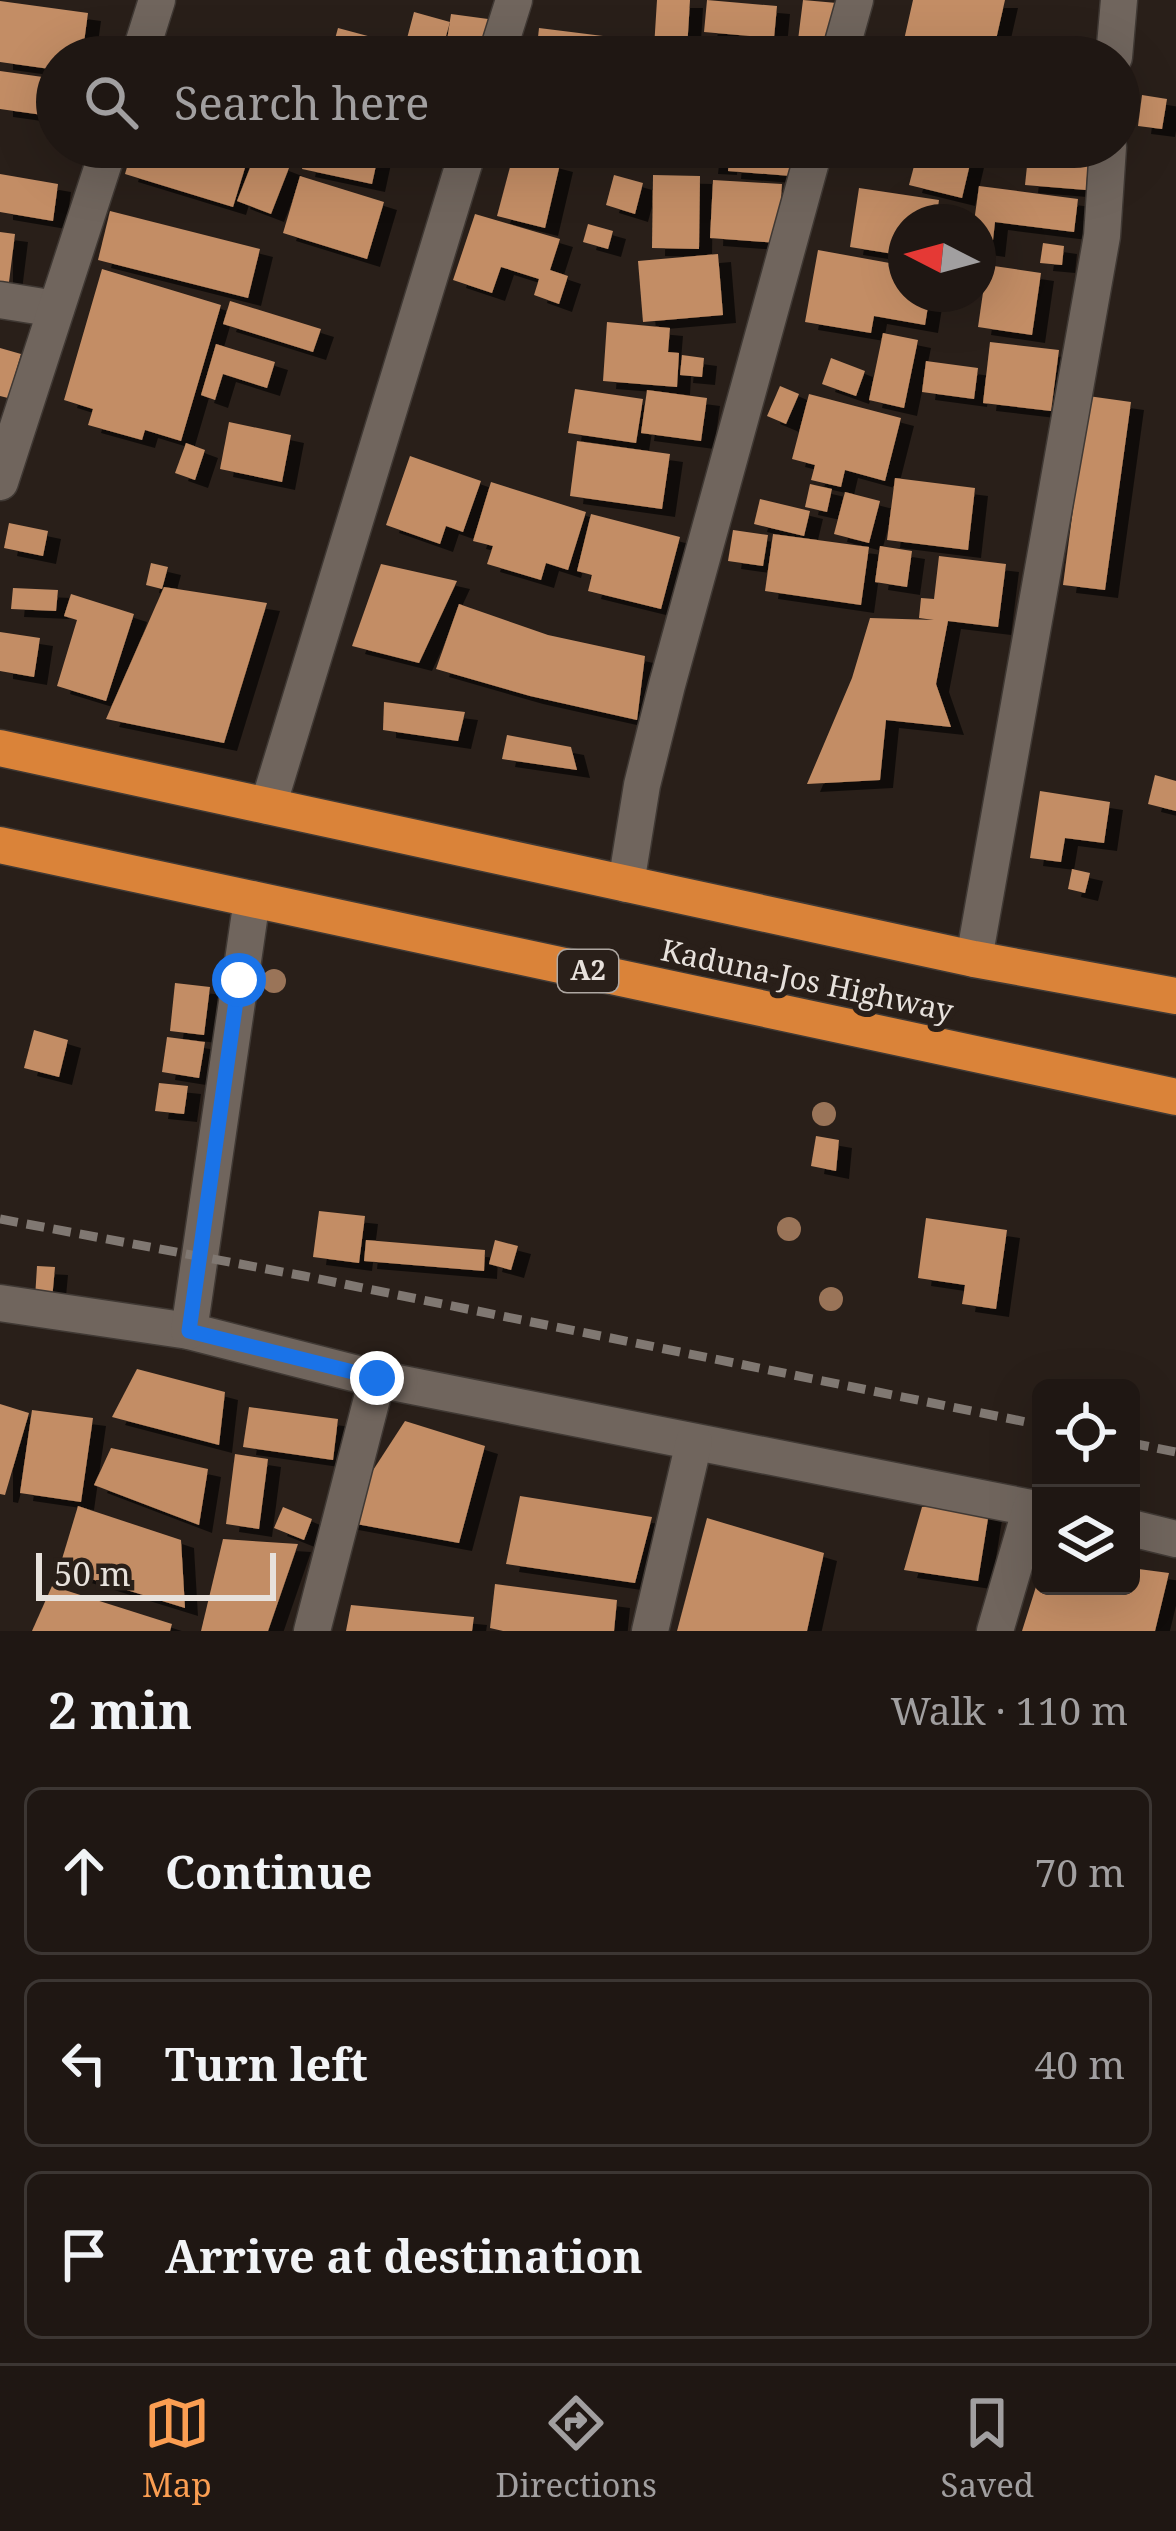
<!DOCTYPE html>
<html lang="en">
<head>
<meta charset="utf-8">
<style>
	body { margin:0; font-family:"Noto Serif",serif; background:#27201c; color:#f1f3f6 }
	.controls { position:absolute; right:36px; bottom:36px; display:grid; overflow:hidden; border-radius:18px; box-shadow:0 12px 48px #0002 }
	.controls button { width:108px; height:108px; display:grid; place-items:center; padding:0; border:0; border-bottom:3px solid #3c3633; background:#1f1713; color:#f1f3f6; font:60px sans-serif }
	.compass { position:absolute; left:888px; top:204px; width:108px; height:108px; border-radius:50%; background:#1f1713; box-shadow:0 12px 48px #0002; rotate:276deg }
	.scale { position:absolute; left:36px; bottom:30px; width:240px; box-sizing:border-box; padding-left:12px; border:6px solid #e7e1dc; border-top:0; font-size:33px; line-height:42px; white-space:nowrap; color:#e7e1dc; -webkit-text-stroke:9px #291f19; paint-order:stroke }
	.stop { position:absolute; width:36px; height:36px; margin:-27px; border:9px solid #1a73e8; border-radius:50%; background:#fff }
	.stop.end { background:#1a73e8; border-color:#fff; box-shadow:0 3px 12px #0008 }
	.list { margin:0; padding:0; list-style:none }
	h2 { display:flex; justify-content:space-between; align-items:center; height:156px; margin:0; padding:0 48px; font-size:51px }
	h2 small { font-size:39px; font-weight:400; color:#a19fa0 }
	.list li { display:grid; grid-template-columns:78px 1fr auto; gap:36px; align-items:center; box-sizing:border-box; height:168px; margin:0 24px 24px; padding:0 24px; border:3px solid #3c3633; border-radius:18px }
	.list b { display:block; font-size:45px; white-space:nowrap }
	.list em { font-size:39px; font-style:normal; color:#a19fa0 }
	.icon { flex:none; width:66px; height:66px; fill:none; stroke:currentColor; stroke-width:2; stroke-linecap:round; stroke-linejoin:round }
	.map { position:relative; flex:none; width:1176px; height:1631px; overflow:hidden }
	.search { position:absolute; background:#1f1713; box-shadow:0 12px 48px #0002; left:36px; right:36px; top:36px; height:132px; display:flex; align-items:center; gap:30px; box-sizing:border-box; padding:0 42px; border-radius:66px; color:#a19fa0; font-size:45px }
	.sheet { height:732px; background:#1f1713 }
	nav { display:flex; justify-content:space-around; align-items:center; box-sizing:border-box; height:168px; border-top:3px solid #3c3633; background:#1f1713; font-size:33px; color:#a19fa0 }
	nav a { display:grid; justify-items:center; gap:6px }
	nav .on { color:#fb9e52 }
	.map>svg:first-child { display:block }
	.building { fill:#c38d65; filter:url(#shadow) }
	.lines { fill:none; stroke-linecap:round; stroke-linejoin:round }
	.minor-casing { stroke:#403934; stroke-width:39 }
	.highway-casing { stroke:#403934; stroke-width:39 }
	.minor { stroke:#70655d; stroke-width:36 }
	.highway { stroke:#da8339; stroke-width:36 }
	.rail { stroke:#807872; stroke-width:9; stroke-dasharray:18 9; stroke-linecap:butt }
	.tree { fill:#9a7458 }
	.route { stroke:#1a73e8; stroke-width:15 }
	.labels { text-anchor:middle; stroke-width:12; stroke-linejoin:round; paint-order:stroke }
	.shield { fill:#291f19; stroke:#aea7a2; stroke-width:3 }
	.shield-label { font-size:27px; font-weight:bold; fill:#e7e1dc }
	.street-label { font-size:30px; fill:#e7e1dc; stroke:#291f19 }
</style>
</head>
<body>
<div class="map">
<svg width="1176" height="1631" viewBox="0 0 1176 1631">
	<defs>
		<filter id="shadow"><feDropShadow dx="13" dy="8" stdDeviation="0" flood-color="#0009"/></filter>
	</defs>
	<rect width="100%" height="100%" fill="#291f19"/>
	<g class="building">
		<path d="M657 0H690L687 50 654 48Z"/>
		<path d="M707 0 777 6 774 38 704 32Z"/>
		<path d="M803 0 848 4 842 46 798 40Z"/>
		<path d="M913 0H1005L992 57H964L965 54 904 40Z"/>
		<path d="M0 1 88 13 82 57H57V70L0 62Z"/>
		<path d="M414 12 450 22 440 57H330L338 28 405 46Z"/>
		<path d="M451 14 488 19 483 51 446 47Z"/>
		<path d="M539 28 603 36 600 57 536 56Z"/>
		<path d="M698 40 755 43 754 57H697Z"/>
		<path d="M0 71 57 79V117L0 109Z"/>
		<path d="M1142 95 1167 99 1162 129 1138 126Z"/>
		<path d="M133 147H211L248 158 233 207 125 174Z"/>
		<path d="M307 147H380L372 184 302 169Z"/>
		<path d="M576 147H646L644 160 576 150Z"/>
		<path d="M707 147H725L724 167 705 166Z"/>
		<path d="M730 147H805L803 177 728 171Z"/>
		<path d="M919 147H974L962 198 909 185Z"/>
		<path d="M1029 147H1089L1086 190 1025 185Z"/>
		<path d="M514 152 560 164 545 228 497 216Z"/>
		<path d="M255 155 289 168 271 214 237 201Z"/>
		<path d="M0 174 58 184 53 221 0 212Z"/>
		<path d="M614 175 643 183 635 214 606 205Z"/>
		<path d="M653 175 700 176 699 249 652 248Z"/>
		<path d="M300 176 384 202 367 259 283 233Z"/>
		<path d="M713 180 782 184 778 243 710 238Z"/>
		<path d="M979 186 1078 199 1074 232 995 222 992 249 978 247V222H974Z"/>
		<path d="M859 188 939 200 936 222H906V256L850 247Z"/>
		<path d="M110 211 260 249 248 298 98 260Z"/>
		<path d="M475 214 560 239 550 270 568 276 559 304 534 295 539 279 501 267 492 293 453 280Z"/>
		<path d="M588 224 613 231 608 249 583 242Z"/>
		<path d="M0 232 15 234 8 290 0 289Z"/>
		<path d="M1043 243 1064 246 1062 265 1040 263Z"/>
		<path d="M818 250 906 266V294H930L925 325 874 316 871 333 805 322Z"/>
		<path d="M718 254 723 315 643 322 638 261Z"/>
		<path d="M987 265 1041 273 1032 335 978 327Z"/>
		<path d="M102 269 221 305 181 441 145 430 142 440 88 425 93 409 64 400Z"/>
		<path d="M230 301 321 329 313 352 223 324Z"/>
		<path d="M607 322 670 328 668 352 679 353 677 387 603 381Z"/>
		<path d="M883 333 918 340 904 408 869 400Z"/>
		<path d="M990 342 1059 350 1051 411 983 403Z"/>
		<path d="M216 344 275 362 267 388 223 374 215 400 201 395Z"/>
		<path d="M0 348 21 354 8 398 0 396Z"/>
		<path d="M682 355 704 358 702 377 680 375Z"/>
		<path d="M831 358 865 371 856 396 822 384Z"/>
		<path d="M926 361 978 368 974 399 922 392Z"/>
		<path d="M780 386 799 394 786 424 767 416Z"/>
		<path d="M575 389 643 399 636 443 568 433Z"/>
		<path d="M647 390 707 398 701 441 641 433Z"/>
		<path d="M809 394 901 418 885 481 845 470 841 487 811 480 815 465 792 459Z"/>
		<path d="M1088 396 1131 402 1105 590 1063 585Z"/>
		<path d="M229 422 291 435 282 482 220 469Z"/>
		<path d="M577 441 670 454 662 509 570 496Z"/>
		<path d="M186 443 205 450 195 480 175 473Z"/>
		<path d="M410 456 481 481 463 532 446 526 440 544 386 525Z"/>
		<path d="M895 478 975 488 968 550 887 540Z"/>
		<path d="M491 482 586 512 568 570 546 563 541 580 487 564 493 546 473 541Z"/>
		<path d="M810 484 832 489 827 512 805 507Z"/>
		<path d="M845 492 880 501 869 543 834 534Z"/>
		<path d="M760 499 810 511 804 536 754 524Z"/>
		<path d="M591 514 680 537 661 609 588 591 592 575 577 571Z"/>
		<path d="M9 523 48 531 43 556 4 548Z"/>
		<path d="M733 530 768 535 763 566 728 561Z"/>
		<path d="M773 534 869 547 861 605 765 591Z"/>
		<path d="M880 546 912 551 907 587 875 582Z"/>
		<path d="M939 556 1006 564 998 627 948 621 936 684 951 727 886 720 880 780 807 784 852 678 870 618 934 620 919 618 921 598 934 599Z"/>
		<path d="M151 563 168 567 162 589 146 585Z"/>
		<path d="M381 564 457 581 419 663 352 646Z"/>
		<path d="M164 587 267 603 224 743 106 719Z"/>
		<path d="M13 588 58 590 56 611 11 609Z"/>
		<path d="M71 594 134 614 106 701 57 686 77 620 64 616Z"/>
		<path d="M459 604 548 635 645 656 637 720 530 696 436 669Z"/>
		<path d="M0 632 40 638 34 677 0 671Z"/>
		<path d="M384 702 465 712 458 741 383 730Z"/>
		<path d="M507 735 571 747 577 770 502 759Z"/>
		<path d="M1155 775 1176 781V811L1148 804Z"/>
		<path d="M1040 791 1110 802 1104 843 1065 838 1061 862 1030 858Z"/>
		<path d="M1072 869 1090 873 1085 893 1068 889Z"/>
		<path d="M175 983 210 987 204 1035 170 1031Z"/>
		<path d="M34 1030 68 1040 59 1077 24 1068Z"/>
		<path d="M167 1037 205 1042 199 1078 162 1072Z"/>
		<path d="M159 1083 188 1086 184 1114 155 1111Z"/>
		<path d="M816 1136 839 1140 836 1171 811 1166Z"/>
		<path d="M319 1211 365 1216 359 1263 313 1257Z"/>
		<path d="M926 1218 1007 1230 996 1309 962 1304 965 1285 918 1278Z"/>
		<path d="M366 1240 485 1250 484 1271 364 1261Z"/>
		<path d="M495 1240 518 1246 511 1270 489 1264Z"/>
		<path d="M37 1266 55 1267 52 1299 35 1298Z"/>
		<path d="M137 1369 225 1392 219 1445 112 1417Z"/>
		<path d="M0 1404 29 1413 5 1495 0 1494Z"/>
		<path d="M249 1407 338 1419 333 1460 243 1447Z"/>
		<path d="M32 1410 93 1418 81 1502 20 1493Z"/>
		<path d="M405 1421 485 1446 459 1543 340 1521Z"/>
		<path d="M111 1448 208 1469 199 1525 94 1485Z"/>
		<path d="M235 1454 268 1459 259 1529 226 1524Z"/>
		<path d="M520 1496 652 1517 635 1583 506 1564Z"/>
		<path d="M991 1500 978 1581 904 1570 922 1507Z"/>
		<path d="M78 1506 181 1540 185 1608 59 1569Z"/>
		<path d="M283 1507 312 1519 304 1540 274 1528Z"/>
		<path d="M707 1518 824 1553 807 1631H677Z"/>
		<path d="M223 1539 298 1544 268 1631H201Z"/>
		<path d="M1131 1568 1169 1573 1155 1631H1022L1040 1574 1041 1586H1131Z"/>
		<path d="M495 1584 617 1600 614 1631H503L490 1628Z"/>
		<path d="M52 1586 172 1624 170 1631H32Z"/>
		<path d="M351 1605 474 1617 472 1631H346Z"/>
	</g>
	<g class="lines">
		<defs>
			<g id="minor">
				<path d="M139 57 157 0"/>
				<path d="M496 57 514 0"/>
				<path d="M839 57 855 0"/>
				<path d="M1114 57 1119 0"/>
				<path d="M0 300 56 309"/>
				<path d="M0 482 109 147"/>
				<path d="M268 806 469 147"/>
				<path d="M626 884 642 785 667 685 815 147"/>
				<path d="M974 959 1102 236 1108 147"/>
				<path d="M0 1303 189 1331 377 1379 1041 1510"/>
				<path d="M189 1331 252 899"/>
				<path d="M1131 1528 1176 1539"/>
				<path d="M312 1631 377 1379"/>
				<path d="M650 1631 694 1442"/>
				<path d="M995 1631 1031 1508"/>
			</g>
			<g id="highway">
				<path d="M0 748 974 959 1176 996"/>
				<path d="M0 845 1176 1097"/>
			</g>
		</defs>
		<use href="#minor" class="minor-casing"/>
		<use href="#highway" class="highway-casing"/>
		<use href="#minor" class="minor"/>
		<use href="#highway" class="highway"/>
		<g class="rail">
			<path d="M0 1219 304 1276 1041 1425"/>
			<path d="M1131 1443 1176 1452"/>
		</g>
	</g>
	<g class="tree">
		<circle cx="274" cy="981" r="12"/>
		<circle cx="824" cy="1114" r="12"/>
		<circle cx="789" cy="1229" r="12"/>
		<circle cx="831" cy="1299" r="12"/>
	</g>
	<g class="lines">
		<path class="route" d="M239 980 189 1331 377 1378"/>
	</g>
	<g class="labels">
		<rect class="shield" x="558" y="950" width="60" height="42" rx="9"/>
		<g class="shield-label">
			<text x="588" y="980">A2</text>
		</g>
		<g class="street-label">
			<text transform="translate(807 981) rotate(12)" y="10">Kaduna-Jos Highway</text>
		</g>
	</g>
</svg>
<div class="controls">
<button><svg class="icon" aria-label="locate" viewBox="0 0 24 24"><circle cx="12" cy="12" r="6"/><path d="M12 2v4M12 18v4M2 12h4M18 12h4"/></svg></button>
<button><svg class="icon" aria-label="layers" viewBox="0 0 24 24"><path d="M12 4l9 5-9 5-9-5zM3 14l9 5 9-5"/></svg></button>
</div>
<svg class="compass" viewBox="-18 -18 36 36"><path d="M0-13l5 13h-10z" fill="#e53935"/><path d="M0 13l5-13h-10z" fill="#a19fa0"/></svg>
<div class="scale">50 m</div>
<div class="stop" style="left:239px;top:980px"></div>
<div class="stop end" style="left:377px;top:1378px"></div>
<div class="search"><svg class="icon" aria-label="search" viewBox="0 0 24 24"><circle cx="10" cy="10" r="6"/><path d="M15 15l6 6"/></svg>Search here</div>
</div>
<section class="sheet">
<h2>2 min<small>Walk · 110 m</small></h2>
<ul class="list">
<li><svg class="icon" aria-label="ahead" viewBox="0 0 24 24"><path d="M12 20V5M6 11l6-6 6 6"/></svg><div><b>Continue</b></div><em>70 m</em></li>
<li><svg class="icon" aria-label="left" viewBox="0 0 24 24"><path d="M17 20v-9H6M10 6l-5 5 5 5"/></svg><div><b>Turn left</b></div><em>40 m</em></li>
<li><svg class="icon" aria-label="arrive" viewBox="0 0 24 24"><path d="M6 21V4h12l-3 4 3 4H6"/></svg><div><b>Arrive at destination</b></div></li>
</ul>
</section>
<nav>
<a class="on"><svg class="icon" aria-label="map" viewBox="0 0 24 24"><path d="M3 6l6-2 6 2 6-2v14l-6 2-6-2-6 2zM9 4v14M15 6v14"/></svg>Map</a>
<a><svg class="icon" aria-label="directions" viewBox="0 0 24 24"><path d="M12 3l9 9-9 9-9-9zM9 14v-3h6M13 9l2 2-2 2"/></svg>Directions</a>
<a><svg class="icon" aria-label="saved" viewBox="0 0 24 24"><path d="M7 4h10v16l-5-4-5 4z"/></svg>Saved</a>
</nav>
</body>
</html>
